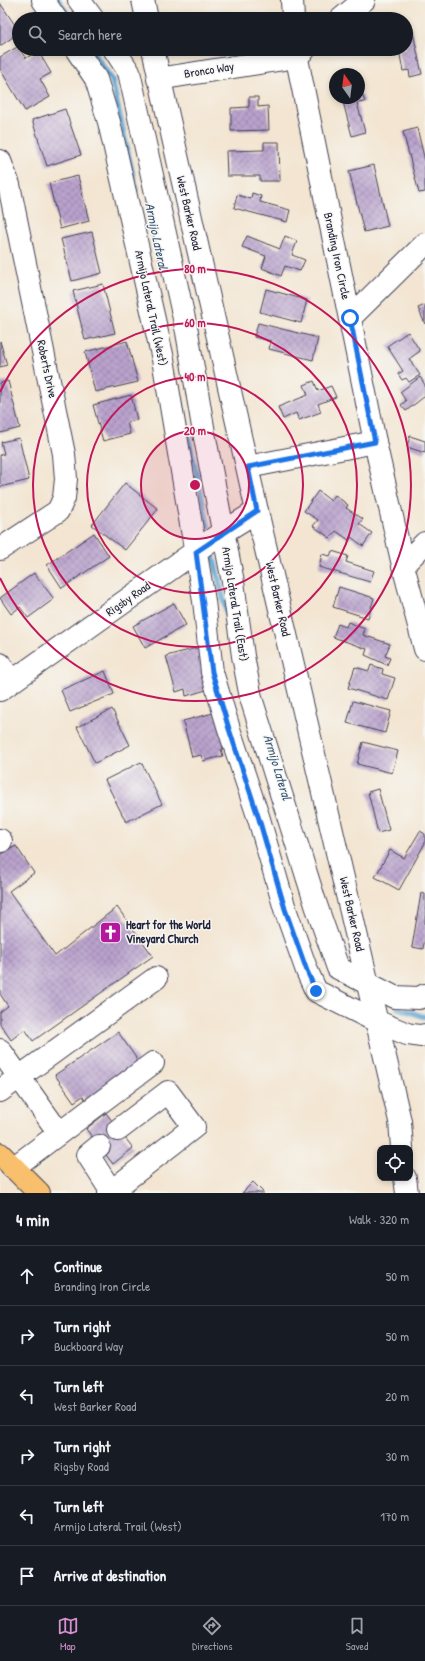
<!DOCTYPE html>
<html lang="en">
<head>
<meta charset="utf-8">
<style>
	body { margin:0; font-family:"Patrick Hand",sans-serif; background:#242831; color:#f1f3f6 }
	.controls { position:absolute; right:12px; bottom:12px; display:grid; overflow:hidden; border-radius:8px; box-shadow:0 2px 6px #0003 }
	.controls button { width:36px; height:36px; display:grid; place-items:center; padding:0; border:0; border-bottom:1px solid #363941; background:#171b24; color:#f1f3f6; font:20px sans-serif }
	.compass { position:absolute; left:329px; top:68px; width:36px; height:36px; border-radius:50%; background:#171b24; box-shadow:0 2px 6px #0003; rotate:346deg }
	.stop { position:absolute; width:12px; height:12px; margin:-9px; border:3px solid #1a73e8; border-radius:50%; background:#fff }
	.stop.end { background:#1a73e8; border-color:#fff; box-shadow:0 1px 4px #0008 }
	.list { margin:0; padding:0; list-style:none }
	h2 { display:flex; justify-content:space-between; align-items:center; height:52px; margin:0; padding:0 16px; font-size:17px }
	h2 small { font-size:13px; font-weight:400; color:#9ea1a6 }
	.list li { display:grid; grid-template-columns:26px 1fr auto; gap:12px; align-items:center; box-sizing:border-box; height:60px; padding:0 16px; border-top:1px solid #363941 }
	.list b { display:block; font-size:15px; white-space:nowrap }
	.list p { margin:0; font-size:13px; white-space:nowrap; color:#9ea1a6 }
	.list em { font-size:13px; font-style:normal; color:#9ea1a6 }
	.icon { flex:none; width:22px; height:22px; fill:none; stroke:currentColor; stroke-width:2; stroke-linecap:round; stroke-linejoin:round }
	.map { position:relative; flex:none; width:425px; height:1193px; overflow:hidden }
	.search { position:absolute; background:#171b24; box-shadow:0 2px 6px #0003; left:12px; right:12px; top:12px; height:44px; display:flex; align-items:center; gap:10px; box-sizing:border-box; padding:0 14px; border-radius:22px; color:#9ea1a6; font-size:15px }
	.sheet { height:412px; background:#171b24 }
	nav { display:flex; justify-content:space-around; align-items:center; box-sizing:border-box; height:56px; border-top:1px solid #363941; background:#171b24; font-size:11px; color:#9ea1a6 }
	nav a { display:grid; justify-items:center; gap:2px }
	nav .on { color:#d690ce }
	.map>svg:first-child { display:block }
	.lines { fill:none; stroke-linecap:round; stroke-linejoin:round }
	.stream { stroke:#58a2d0; stroke-width:5.5 }
	.building { fill:url(#building-cross-hatch) }
	.minor-casing { stroke:#413f52; stroke-width:24 }
	.major-casing { stroke:#413f52; stroke-width:24 }
	.minor { stroke:#fff; stroke-width:22 }
	.major { stroke:#f8bf6c; stroke-width:22 }
	.route { stroke:#1a73e8; stroke-width:5 }
	.ring { fill:none; stroke:#c2185b; stroke-width:2 }
	.labels { text-anchor:middle; stroke-width:3; stroke-linejoin:round; paint-order:stroke }
	.street-label { font-size:12px; fill:#22223b; stroke:#f6f6f2 }
	.poi-label { font-size:12px; font-weight:bold; fill:#22223b; stroke:#f6f6f2; text-anchor:start }
	.water-label { font-size:13px; font-style:italic; fill:#385577; stroke:#f6f6f2 }
	.centre { fill:#c2185b; stroke:#f6f6f2; stroke-width:2 }
	.ring-label { font-size:12px; text-anchor:middle; font-weight:bold; fill:#c2185b; stroke:#f6f6f2; stroke-width:3; stroke-linejoin:round; paint-order:stroke }
</style>
</head>
<body>
<div class="map">
<svg width="425" height="1193" viewBox="0 0 425 1193">
	<defs>
		<pattern id="building-cross-hatch" width="8" height="8" patternUnits="userSpaceOnUse"><rect width="8" height="8" fill="#baa3cd"/><path d="M0 0l8 8M0 8l8-8" fill="none" stroke="#9784a8"/></pattern>
	</defs>
	<rect width="100%" height="100%" fill="#f6f6f2"/>
	<filter id="ink" filterUnits="userSpaceOnUse"><feTurbulence type="fractalNoise" baseFrequency=".025" numOctaves="2"/><feDisplacementMap in="SourceGraphic" scale="8" xChannelSelector="R" yChannelSelector="G"/><feConvolveMatrix kernelMatrix="1 2 1 2 8 2 1 2 1" color-interpolation-filters="sRGB"/></filter>
	<filter id="wash" filterUnits="userSpaceOnUse"><feTurbulence type="fractalNoise" baseFrequency=".012" numOctaves="4" result="noise"/><feDisplacementMap in="SourceGraphic" scale="16" xChannelSelector="R" yChannelSelector="G"/><feGaussianBlur stdDeviation="0.9" result="paint"/><feColorMatrix in="noise" values="0 0 0 0 0 0 0 0 0 0 0 0 0 0 0 0 0 1.4 0 .05"/><feComposite in="paint" operator="in"/></filter>
	<g filter="url(#wash)">
		<rect width="100%" height="100%" fill="#f3e5d1"/>
		<g class="lines">
			<g class="stream">
				<path d="M58 0 71 19"/>
				<path d="M91 49 112 80 136 190"/>
				<path d="M180 398 208 526"/>
				<path d="M212 551 227 614"/>
				<path d="M398 1008 425 1017"/>
			</g>
		</g>
		<g id="blocks">
			<g class="building">
				<path d="M0 3 19 31V33L0 46Z"/>
				<path d="M412 28 422 74 410 77 409 70 403 71 399 50 406 49V29Z"/>
				<path d="M19 46V49L26 58 38 51 51 73 40 79 50 97 25 111 0 69V57Z"/>
				<path d="M362 94 365 102 357 103 365 132 352 136 342 98H359V95Z"/>
				<path d="M249 97H258V107L268 106 269 130 231 131V108L249 107Z"/>
				<path d="M65 109 81 155 47 166 32 120Z"/>
				<path d="M417 128 425 161V192L419 193 403 132Z"/>
				<path d="M264 142H279L280 181H260V176H227L226 151 264 150Z"/>
				<path d="M374 165 388 226 364 232 349 171Z"/>
				<path d="M78 176 89 221 60 229 49 183Z"/>
				<path d="M252 193 261 196 260 202 290 210 287 222 234 208 237 195 251 199Z"/>
				<path d="M92 232 102 273 72 281 61 239Z"/>
				<path d="M247 236 280 249 285 236 297 241 292 255 305 260 300 271 285 266 281 276 262 268 266 256 242 247Z"/>
				<path d="M103 284 115 333 85 340 73 291Z"/>
				<path d="M266 289 307 300 301 323 260 312Z"/>
				<path d="M425 305V324L418 308Z"/>
				<path d="M258 323 318 338 313 360 269 349 271 341 254 337Z"/>
				<path d="M408 332 420 351 409 359 420 375 409 382 406 378 402 380 398 374 403 371 387 346Z"/>
				<path d="M0 341 7 365 0 367Z"/>
				<path d="M127 341 138 382 95 392 85 352Z"/>
				<path d="M420 377 425 385V396L406 411 401 405 406 401 400 392Z"/>
				<path d="M8 381 20 428 0 433V383Z"/>
				<path d="M314 381 318 391 331 386 336 397 318 404 321 412 299 420 296 413 283 419 278 407 308 395 304 385Z"/>
				<path d="M131 395 137 420 127 422 130 434 103 441 93 405Z"/>
				<path d="M410 436 425 441V453L407 447Z"/>
				<path d="M19 438 29 480 0 487V455L4 454 1 442Z"/>
				<path d="M125 483 158 509 125 550 92 525Z"/>
				<path d="M318 491 331 501 335 495 348 505 346 508 363 519 359 524 372 533 363 546 351 537 349 540 336 531 330 538 313 526 318 520 304 511Z"/>
				<path d="M94 533 109 556 62 588 47 565Z"/>
				<path d="M332 551 348 556 346 562 374 571 370 582 319 567 322 554 330 556Z"/>
				<path d="M34 573 54 599 28 618 20 607 11 614 0 598Z"/>
				<path d="M339 587 374 598 368 618 333 607Z"/>
				<path d="M174 603 186 625 145 648 133 626Z"/>
				<path d="M348 622 365 629 363 635 390 644 385 656 390 658 387 665 365 655 367 649 333 637 338 624 346 627Z"/>
				<path d="M205 646 206 690 186 696 185 689 176 692 166 656Z"/>
				<path d="M371 665 383 669 382 674 395 678 388 700 348 688 355 667 369 671Z"/>
				<path d="M105 671 114 694 70 712 61 690Z"/>
				<path d="M353 701 391 711 385 733 347 723Z"/>
				<path d="M112 709 130 745 95 763 77 727Z"/>
				<path d="M221 711 230 747 221 749 223 756 203 761 201 755 192 757 183 721Z"/>
				<path d="M363 742 398 751 392 773 357 764Z"/>
				<path d="M141 762 162 804 126 822 105 780Z"/>
				<path d="M378 789 389 830 378 833 368 792Z"/>
				<path d="M420 831 425 834V843L399 890 375 877 390 850 404 858Z"/>
				<path d="M16 846 34 873 9 891 55 956 117 907 153 956 33 1041 25 1029 11 1040 0 1024V1012L8 1006 0 994V855Z"/>
				<path d="M421 893 425 894V938L423 949 412 947Z"/>
				<path d="M118 1032 141 1065 87 1102 83 1096 74 1102 55 1075Z"/>
				<path d="M106 1113 133 1148 113 1164 86 1129Z"/>
				<path d="M253 1182 264 1193H242Z"/>
			</g>
		</g>
	</g>
	<g filter="url(#ink)">
		<use href="#blocks" fill-opacity="0" stroke="#413f52" stroke-width="1"/>
		<g class="lines">
			<defs>
				<g id="minor">
					<path d="M43 0 56 19"/>
					<path d="M79 0 93 19"/>
					<path d="M143 0 147 19"/>
					<path d="M292 0 293 19"/>
					<path d="M341 19 364 0"/>
					<path d="M76 49 96 79 109 122 163 359 204 601 212 672 229 729 259 819 285 909 307 971 316 991 376 1021 407 1034 420 1036 425 1035"/>
					<path d="M114 49 129 72 187 332 204 433 233 582 243 656 251 698 316 905 338 968 394 997 419 998 425 995"/>
					<path d="M153 49 257 511 400 1121 402 1148"/>
					<path d="M295 49 375 442 403 565 425 649"/>
					<path d="M158 79 296 57 305 49"/>
					<path d="M0 161 9 185 64 454 66 479 64 498 58 511 0 549"/>
					<path d="M350 318 425 244"/>
					<path d="M248 467 375 442"/>
					<path d="M403 565 425 543"/>
					<path d="M0 664 11 681"/>
					<path d="M0 690 217 536 257 511"/>
					<path d="M0 840 1 841"/>
					<path d="M0 1050 59 1133"/>
					<path d="M0 1091 156 978"/>
					<path d="M99 1146 88 1155 111 1191"/>
					<path d="M13 1168 153 1063"/>
					<path d="M405 1178 407 1193"/>
					<path d="M109 1193 194 1127 168 1092 118 1130"/>
				</g>
				<path id="major" d="M0 1154 39 1193"/>
			</defs>
			<use href="#minor" class="minor-casing"/>
			<use href="#major" class="major-casing"/>
			<use href="#minor" class="minor"/>
			<use href="#major" class="major"/>
		</g>
	</g>
	<g class="lines" filter="url(#ink)">
		<path class="route" d="M316 991 307 971 285 909 259 819 229 729 212 672 196 552 257 511 248 467 375 442 350 318"/>
	</g>
	<circle cx="195" cy="485" r="54" fill="#c2185b" fill-opacity=".12"/>
	<g class="ring">
		<circle cx="195" cy="485" r="54"/>
		<circle cx="195" cy="485" r="108"/>
		<circle cx="195" cy="485" r="162"/>
		<path d="M0 392A216 216 0 1 1 0 578"/>
	</g>
	<defs>
		<symbol id="church-square" viewBox="-11 -11 22 22"><rect x="-9" y="-9" width="18" height="18" rx="4" fill="#b5179e" stroke="#f6f6f2"/><path d="M-1.2-6h2.4v3.5h3.3v2.4h-3.3V6h-2.4V-.1h-3.3v-2.4h3.3Z" fill="#fff"/></symbol>
	</defs>
	<g fill-rule="evenodd">
		<use href="#church-square" x="98" y="920" width="25" height="25"/>
	</g>
	<g class="labels">
		<g class="street-label">
			<text transform="translate(209 70) rotate(-9)" y="4">Bronco Way</text>
			<text transform="translate(189 213) rotate(77)" y="4">West Barker Road</text>
			<text transform="translate(337 256) rotate(78)" y="4">Branding Iron Circle</text>
			<text transform="translate(151 308) rotate(78)" y="4">Armijo Lateral Trail (West)</text>
			<text transform="translate(47 369) rotate(78)" y="4">Roberts Drive</text>
			<text transform="translate(128 599) rotate(-35)" y="4">Rigsby Road</text>
			<text transform="translate(278 599) rotate(77)" y="4">West Barker Road</text>
			<text transform="translate(235 604) rotate(81)" y="4">Armijo Lateral Trail (East)</text>
			<text transform="translate(352 914) rotate(77)" y="4">West Barker Road</text>
		</g>
		<g class="poi-label">
			<text x="126" y="929">Heart for the World<tspan x="126" dy="14">Vineyard Church</tspan></text>
		</g>
		<g class="water-label">
			<text transform="translate(157 236) rotate(78)" y="5">Armijo Lateral</text>
			<text transform="translate(278 767) rotate(73)" y="5">Armijo Lateral</text>
		</g>
	</g>
	<circle cx="195" cy="485" r="6" class="centre"/>
	<g class="ring-label">
		<text x="195" y="273">80 m</text>
		<text x="195" y="327">60 m</text>
		<text x="195" y="381">40 m</text>
		<text x="195" y="435">20 m</text>
	</g>
</svg>
<div class="controls">
<button><svg class="icon" aria-label="locate" viewBox="0 0 24 24"><circle cx="12" cy="12" r="6"/><path d="M12 2v4M12 18v4M2 12h4M18 12h4"/></svg></button>
</div>
<svg class="compass" viewBox="-18 -18 36 36"><path d="M0-13l5 13h-10z" fill="#e53935"/><path d="M0 13l5-13h-10z" fill="#9ea1a6"/></svg>
<div class="stop" style="left:350px;top:318px"></div>
<div class="stop end" style="left:316px;top:991px"></div>
<div class="search"><svg class="icon" aria-label="search" viewBox="0 0 24 24"><circle cx="10" cy="10" r="6"/><path d="M15 15l6 6"/></svg>Search here</div>
</div>
<section class="sheet">
<h2>4 min<small>Walk · 320 m</small></h2>
<ul class="list">
<li><svg class="icon" aria-label="ahead" viewBox="0 0 24 24"><path d="M12 20V5M6 11l6-6 6 6"/></svg><div><b>Continue</b><p>Branding Iron Circle</p></div><em>50 m</em></li>
<li><svg class="icon" aria-label="right" viewBox="0 0 24 24"><path d="M7 20v-9h11M14 6l5 5-5 5"/></svg><div><b>Turn right</b><p>Buckboard Way</p></div><em>50 m</em></li>
<li><svg class="icon" aria-label="left" viewBox="0 0 24 24"><path d="M17 20v-9H6M10 6l-5 5 5 5"/></svg><div><b>Turn left</b><p>West Barker Road</p></div><em>20 m</em></li>
<li><svg class="icon" aria-label="right" viewBox="0 0 24 24"><path d="M7 20v-9h11M14 6l5 5-5 5"/></svg><div><b>Turn right</b><p>Rigsby Road</p></div><em>30 m</em></li>
<li><svg class="icon" aria-label="left" viewBox="0 0 24 24"><path d="M17 20v-9H6M10 6l-5 5 5 5"/></svg><div><b>Turn left</b><p>Armijo Lateral Trail (West)</p></div><em>170 m</em></li>
<li><svg class="icon" aria-label="arrive" viewBox="0 0 24 24"><path d="M6 21V4h12l-3 4 3 4H6"/></svg><div><b>Arrive at destination</b></div></li>
</ul>
</section>
<nav>
<a class="on"><svg class="icon" aria-label="map" viewBox="0 0 24 24"><path d="M3 6l6-2 6 2 6-2v14l-6 2-6-2-6 2zM9 4v14M15 6v14"/></svg>Map</a>
<a><svg class="icon" aria-label="directions" viewBox="0 0 24 24"><path d="M12 3l9 9-9 9-9-9zM9 14v-3h6M13 9l2 2-2 2"/></svg>Directions</a>
<a><svg class="icon" aria-label="saved" viewBox="0 0 24 24"><path d="M7 4h10v16l-5-4-5 4z"/></svg>Saved</a>
</nav>
</body>
</html>
